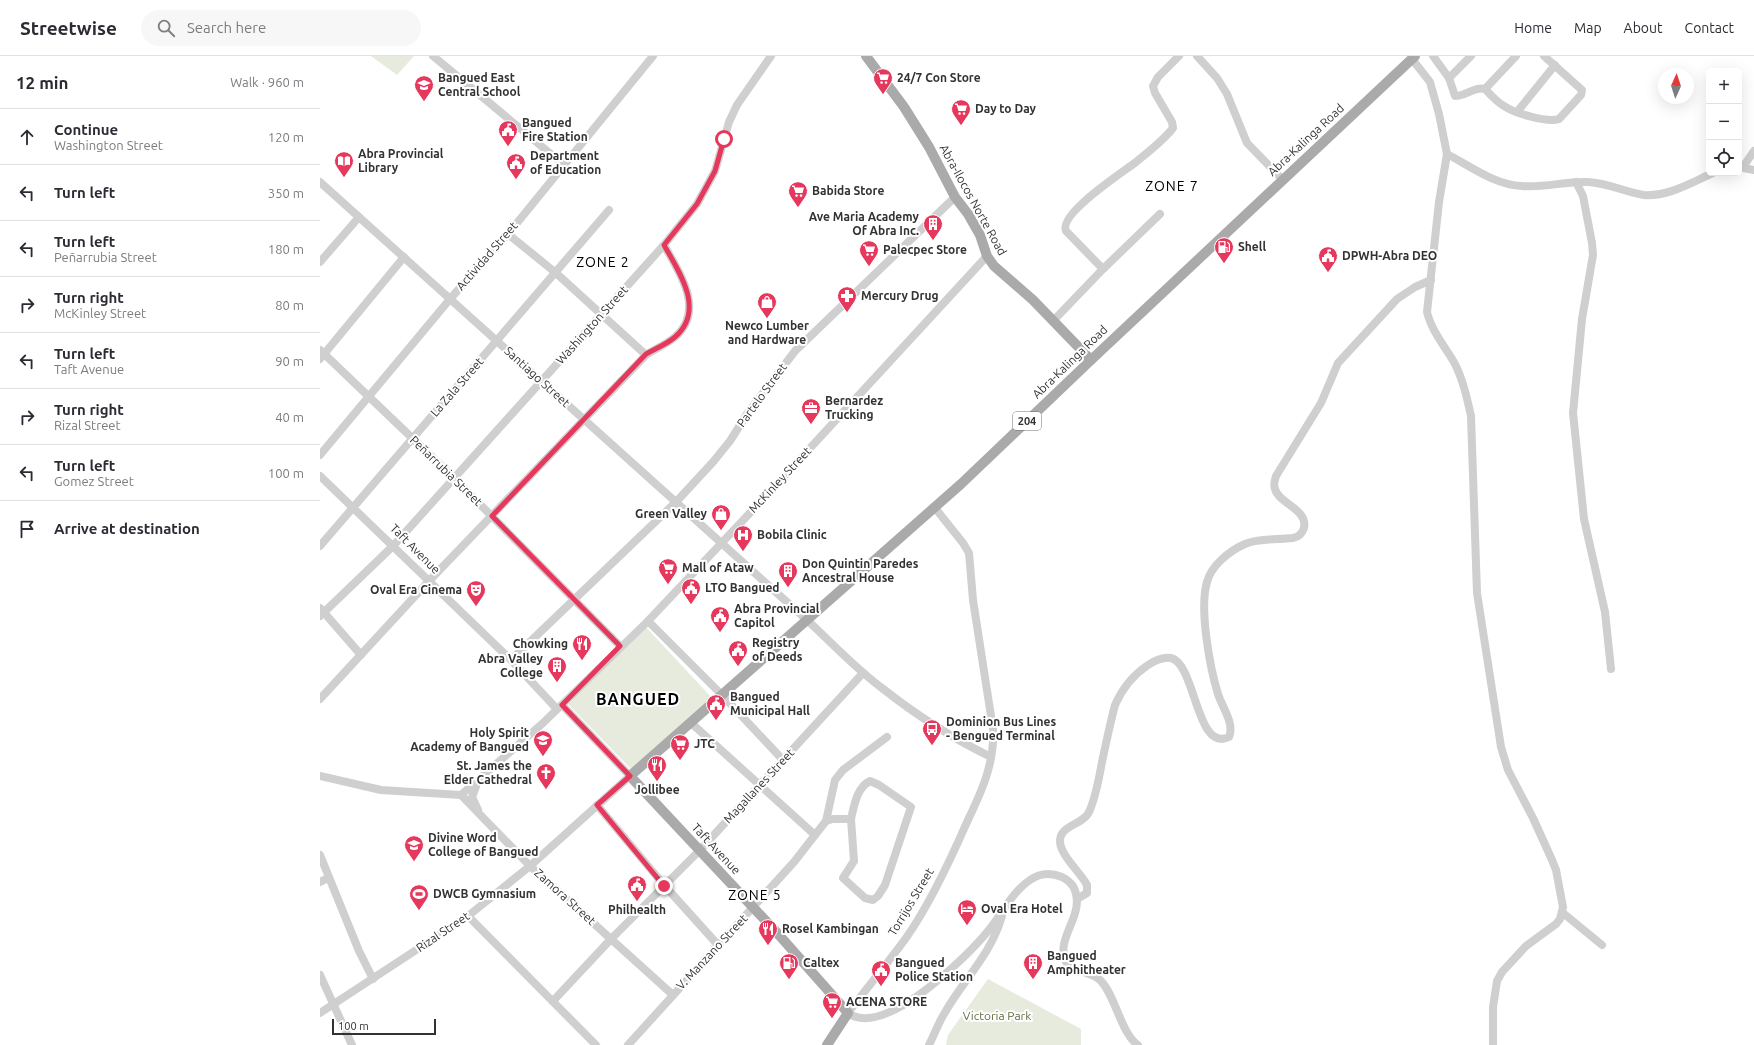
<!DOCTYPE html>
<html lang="en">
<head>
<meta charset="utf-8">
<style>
	body { margin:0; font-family:Ubuntu,sans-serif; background:#f7f7f7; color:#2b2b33 }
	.controls { position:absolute; right:12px; top:12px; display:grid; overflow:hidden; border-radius:6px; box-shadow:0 4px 16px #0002 }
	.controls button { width:36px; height:36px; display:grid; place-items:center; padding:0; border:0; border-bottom:1px solid #e1e1e2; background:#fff; color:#2b2b33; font:20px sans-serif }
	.compass { position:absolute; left:1338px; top:12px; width:36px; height:36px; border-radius:50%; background:#fff; box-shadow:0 4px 16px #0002; rotate:3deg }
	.scale { position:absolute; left:12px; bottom:10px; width:104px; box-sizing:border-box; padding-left:4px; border:2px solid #323232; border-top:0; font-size:11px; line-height:14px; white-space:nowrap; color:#323232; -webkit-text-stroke:3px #fff; paint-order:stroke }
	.stop { position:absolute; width:12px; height:12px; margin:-9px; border:3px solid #e5385c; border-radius:50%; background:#fff }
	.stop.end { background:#e5385c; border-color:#fff; box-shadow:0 1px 4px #0008 }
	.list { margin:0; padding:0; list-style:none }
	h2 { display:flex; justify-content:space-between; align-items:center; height:52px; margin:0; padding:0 16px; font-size:17px }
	h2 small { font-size:13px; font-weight:400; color:#7c7c81 }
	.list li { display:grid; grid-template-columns:26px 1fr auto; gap:12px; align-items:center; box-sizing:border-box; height:56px; padding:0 16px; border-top:1px solid #e1e1e2 }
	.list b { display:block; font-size:15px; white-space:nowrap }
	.list p { margin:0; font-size:13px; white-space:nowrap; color:#7c7c81 }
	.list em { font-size:13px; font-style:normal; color:#7c7c81 }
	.icon { flex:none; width:22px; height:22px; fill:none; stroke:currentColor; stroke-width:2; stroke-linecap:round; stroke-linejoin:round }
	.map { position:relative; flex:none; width:1434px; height:989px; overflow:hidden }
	header { display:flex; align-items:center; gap:24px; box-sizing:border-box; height:56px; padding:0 20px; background:#fff; border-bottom:1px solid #e1e1e2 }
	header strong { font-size:19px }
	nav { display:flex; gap:22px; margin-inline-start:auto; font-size:14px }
	.search { width:280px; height:36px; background:#f7f7f7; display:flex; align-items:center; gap:10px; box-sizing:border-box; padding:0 14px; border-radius:22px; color:#7c7c81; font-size:15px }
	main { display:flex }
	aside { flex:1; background:#fff }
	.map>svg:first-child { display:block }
	.green { fill:#e6ebdd }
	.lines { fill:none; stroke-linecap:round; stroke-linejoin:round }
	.minor { stroke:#cfcfcf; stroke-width:8 }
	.major { stroke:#aaa; stroke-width:10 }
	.route { stroke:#e5385c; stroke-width:5 }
	.labels { text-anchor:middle; stroke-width:4; stroke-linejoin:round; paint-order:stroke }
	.shield { fill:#fff; stroke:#707070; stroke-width:1 }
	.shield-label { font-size:11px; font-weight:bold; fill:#323232 }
	.poi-label { font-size:12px; font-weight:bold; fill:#323232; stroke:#fff; text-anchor:start }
	.street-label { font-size:12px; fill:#323232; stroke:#fff }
	.park-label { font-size:12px; fill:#5b6e3e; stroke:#fff }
	.quarter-label { font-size:14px; letter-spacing:1px; fill:#000; stroke:#fff }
	.district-label { font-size:16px; font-weight:bold; letter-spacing:1px; fill:#000; stroke:#fff }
</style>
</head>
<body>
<header>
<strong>Streetwise</strong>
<div class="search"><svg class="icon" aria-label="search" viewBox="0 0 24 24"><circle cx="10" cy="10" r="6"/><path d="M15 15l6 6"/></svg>Search here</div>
<nav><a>Home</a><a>Map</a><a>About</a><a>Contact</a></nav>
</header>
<main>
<aside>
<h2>12 min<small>Walk · 960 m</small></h2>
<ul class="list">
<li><svg class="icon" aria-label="ahead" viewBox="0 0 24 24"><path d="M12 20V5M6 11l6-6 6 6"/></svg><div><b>Continue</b><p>Washington Street</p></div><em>120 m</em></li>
<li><svg class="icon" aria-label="left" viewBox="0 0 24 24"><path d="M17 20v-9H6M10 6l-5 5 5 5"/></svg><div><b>Turn left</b></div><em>350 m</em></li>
<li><svg class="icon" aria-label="left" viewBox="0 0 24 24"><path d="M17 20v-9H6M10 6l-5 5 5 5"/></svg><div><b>Turn left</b><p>Peñarrubia Street</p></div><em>180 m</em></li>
<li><svg class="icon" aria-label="right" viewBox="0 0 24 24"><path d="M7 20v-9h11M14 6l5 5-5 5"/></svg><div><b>Turn right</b><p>McKinley Street</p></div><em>80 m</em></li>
<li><svg class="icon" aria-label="left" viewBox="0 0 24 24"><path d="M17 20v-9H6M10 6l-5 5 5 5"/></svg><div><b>Turn left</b><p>Taft Avenue</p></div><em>90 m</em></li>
<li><svg class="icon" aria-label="right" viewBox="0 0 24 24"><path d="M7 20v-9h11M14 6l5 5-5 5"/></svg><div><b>Turn right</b><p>Rizal Street</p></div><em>40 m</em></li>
<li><svg class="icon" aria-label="left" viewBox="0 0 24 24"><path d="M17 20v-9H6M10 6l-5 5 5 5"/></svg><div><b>Turn left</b><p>Gomez Street</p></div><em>100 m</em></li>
<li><svg class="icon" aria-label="arrive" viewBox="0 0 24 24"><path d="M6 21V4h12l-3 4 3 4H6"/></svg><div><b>Arrive at destination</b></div></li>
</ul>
</aside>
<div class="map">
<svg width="1434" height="989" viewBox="0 0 1434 989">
	<rect width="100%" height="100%" fill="#fff"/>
	<g class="green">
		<path d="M51 0H94L77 19Z"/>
		<path d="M324 569 392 642 311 713 248 648Z"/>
		<path d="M668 923 761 973V989H626L628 979Z"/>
	</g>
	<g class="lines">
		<g class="minor">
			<path d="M113 0 244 109"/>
			<path d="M877 0 897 22 907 38 927 87 963 124"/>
			<path d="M1113 0 1129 22 1135 40C1146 40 1155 30 1165 33 1171 39 1177 46 1184 50 1194 57 1227 67 1239 63L1261 39 1262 34 1224 0"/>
			<path d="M1092 3 1110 26 1119 58 1127 98 1119 146 1107 256C1111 274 1126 292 1135 308 1143 324 1147 342 1151 360L1157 537 1181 691 1188 714 1213 762 1232 804 1236 814 1243 851 1240 863 1236 868 1206 890 1182 916 1177 925 1173 951V989"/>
			<path d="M1129 22 1151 0"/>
			<path d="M1165 33 1196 0"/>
			<path d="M1197 56 1235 9"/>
			<path d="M1127 98C1150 110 1175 129 1202 130 1224 132 1246 125 1268 126 1288 127 1305 136 1324 139 1348 141 1372 126 1393 117"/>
			<path d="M1419 111 1434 114"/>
			<path d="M1423 111 1434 95"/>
			<path d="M0 126 487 564C512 587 535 612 562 632 596 659 632 682 671 701"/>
			<path d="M1256 126 1263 140 1272 187 1273 199 1262 263 1253 357 1264 463 1285 556 1291 613"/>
			<path d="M188 178 236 217 326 299"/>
			<path d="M0 206 39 161"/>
			<path d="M783 213 746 175C738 158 803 116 816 106 828 96 843 85 853 72L852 66 835 37 833 30 838 21 859 0"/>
			<path d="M733 265 783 213 840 158"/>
			<path d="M0 294 134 422 300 590"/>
			<path d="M0 303 84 201"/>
			<path d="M0 399 130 243 188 178 333 0"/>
			<path d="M0 420 191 604 237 653"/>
			<path d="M615 452 643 487 649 497 653 544 673 673C675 707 661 737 647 766 630 805 610 848 586 882 567 908 547 932 528 957 564 983 647 901 668 875 682 858 692 836 710 824 720 817 730 816 742 821 746 823 750 826 753 830 768 858 734 881 746 906 751 915 772 916 780 924 795 938 801 978 818 989"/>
			<path d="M0 490 289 154"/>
			<path d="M0 552 41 599"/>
			<path d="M0 560 73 490 281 259 344 189 377 148 395 115 409 66 417 49 451 0"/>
			<path d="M328 565 402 639 463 704"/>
			<path d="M191 604 356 446 393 406 410 385 427 358 475 295 635 141"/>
			<path d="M0 643 109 525 326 299C335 293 347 288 355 281 386 254 359 216 344 189"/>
			<path d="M370 666 495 779"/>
			<path d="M0 720 61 734 141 739"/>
			<path d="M141 739 223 667 328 565 445 441 667 200"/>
			<path d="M141 739 210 810 353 939"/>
			<path d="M277 749 344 829 398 889"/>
			<path d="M158 754 152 741 158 725"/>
			<path d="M506 765 513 763H531C534 750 537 731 550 725L559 729 591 751 565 829 558 840 553 844 545 842 523 822 534 805 531 763"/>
			<path d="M0 799 39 895 53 923"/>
			<path d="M0 826 8 822"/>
			<path d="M757 843 767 837V829C760 816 740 799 740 785 740 769 763 769 769 756 776 741 779 722 782 706 786 687 790 668 795 649 802 633 813 619 828 609 834 605 843 601 851 602 876 608 876 697 909 681 915 668 902 651 898 638 890 612 879 553 887 526 891 510 909 495 925 488 940 482 956 484 973 482 978 481 982 478 984 472 988 453 959 448 955 433 953 428 955 424 956 420L1001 347 1018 307 1077 243 1095 231 1111 224"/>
			<path d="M1243 857 1282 889"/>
			<path d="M148 860 276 989"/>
			<path d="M0 919 32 989"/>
			<path d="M233 945 291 883 380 794 543 617"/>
			<path d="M0 957 148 860 210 810 310 720 242 649"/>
			<path d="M308 989 474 806 506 765 515 724 523 714 567 681"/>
			<path d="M609 989C614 979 618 968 624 958 643 924 671 899 682 860"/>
		</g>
		<g class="major">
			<path d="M546 0 584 51 609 91 635 141 648 158 660 179 667 200 674 210 713 244 771 304"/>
			<path d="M507 989 528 957 459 879 310 720 641 428 771 304 1095 0"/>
		</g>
	</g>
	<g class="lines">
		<path class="route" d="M344 830 277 749 310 720 242 649 300 590 172 460 326 298C335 293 347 288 355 281 386 254 359 216 344 189L377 148 395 115 404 83"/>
	</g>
	<defs>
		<symbol id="supermarket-pin" viewBox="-11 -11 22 30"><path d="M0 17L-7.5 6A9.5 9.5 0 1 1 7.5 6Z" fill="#e5385c" stroke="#fff"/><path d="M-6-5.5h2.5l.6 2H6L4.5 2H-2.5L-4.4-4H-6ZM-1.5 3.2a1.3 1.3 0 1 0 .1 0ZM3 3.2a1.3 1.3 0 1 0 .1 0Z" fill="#fff"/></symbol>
		<symbol id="school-pin" viewBox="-11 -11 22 30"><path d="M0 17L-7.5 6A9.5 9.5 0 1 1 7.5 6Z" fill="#e5385c" stroke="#fff"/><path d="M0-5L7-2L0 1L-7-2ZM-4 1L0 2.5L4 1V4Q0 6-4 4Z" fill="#fff"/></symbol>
		<symbol id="civic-pin" viewBox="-11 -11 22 30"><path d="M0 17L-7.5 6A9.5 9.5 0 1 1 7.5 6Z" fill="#e5385c" stroke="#fff"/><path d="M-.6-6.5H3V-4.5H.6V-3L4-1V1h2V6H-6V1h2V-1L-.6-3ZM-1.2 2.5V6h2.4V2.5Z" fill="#fff"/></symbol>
		<symbol id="library-pin" viewBox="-11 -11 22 30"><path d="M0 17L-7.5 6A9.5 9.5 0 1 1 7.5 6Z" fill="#e5385c" stroke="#fff"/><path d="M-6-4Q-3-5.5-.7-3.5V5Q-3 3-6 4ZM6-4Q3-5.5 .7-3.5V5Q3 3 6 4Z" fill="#fff"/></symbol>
		<symbol id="building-pin" viewBox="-11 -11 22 30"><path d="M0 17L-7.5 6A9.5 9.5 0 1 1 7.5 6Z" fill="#e5385c" stroke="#fff"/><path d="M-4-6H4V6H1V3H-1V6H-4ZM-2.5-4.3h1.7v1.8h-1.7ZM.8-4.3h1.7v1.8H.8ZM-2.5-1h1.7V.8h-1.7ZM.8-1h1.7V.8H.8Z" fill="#fff"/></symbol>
		<symbol id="fuel-pin" viewBox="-11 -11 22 30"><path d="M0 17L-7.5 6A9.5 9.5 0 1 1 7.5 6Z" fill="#e5385c" stroke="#fff"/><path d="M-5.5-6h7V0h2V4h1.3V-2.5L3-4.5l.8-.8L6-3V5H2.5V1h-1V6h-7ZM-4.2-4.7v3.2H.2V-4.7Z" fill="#fff"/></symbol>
		<symbol id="pharmacy-pin" viewBox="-11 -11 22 30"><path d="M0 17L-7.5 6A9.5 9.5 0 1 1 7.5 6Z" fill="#e5385c" stroke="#fff"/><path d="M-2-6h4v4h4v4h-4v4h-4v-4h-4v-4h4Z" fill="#fff"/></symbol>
		<symbol id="shop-pin" viewBox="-11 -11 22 30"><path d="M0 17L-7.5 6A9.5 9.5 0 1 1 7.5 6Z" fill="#e5385c" stroke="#fff"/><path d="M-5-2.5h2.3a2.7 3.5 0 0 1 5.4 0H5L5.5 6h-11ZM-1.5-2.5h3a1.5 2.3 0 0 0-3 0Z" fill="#fff"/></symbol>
		<symbol id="office-pin" viewBox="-11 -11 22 30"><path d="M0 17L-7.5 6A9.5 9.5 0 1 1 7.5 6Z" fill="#e5385c" stroke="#fff"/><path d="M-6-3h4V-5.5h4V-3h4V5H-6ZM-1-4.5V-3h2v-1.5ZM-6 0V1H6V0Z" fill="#fff"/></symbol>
		<symbol id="hospital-pin" viewBox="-11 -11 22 30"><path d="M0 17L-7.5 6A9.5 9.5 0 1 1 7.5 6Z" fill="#e5385c" stroke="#fff"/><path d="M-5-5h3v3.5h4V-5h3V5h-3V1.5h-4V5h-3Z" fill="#fff"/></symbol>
		<symbol id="theatre-pin" viewBox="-11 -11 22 30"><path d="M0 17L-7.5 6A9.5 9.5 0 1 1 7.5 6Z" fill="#e5385c" stroke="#fff"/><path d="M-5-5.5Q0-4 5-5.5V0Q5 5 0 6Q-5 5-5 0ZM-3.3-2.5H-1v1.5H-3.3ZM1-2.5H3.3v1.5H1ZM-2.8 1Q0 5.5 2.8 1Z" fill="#fff"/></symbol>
		<symbol id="restaurant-pin" viewBox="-11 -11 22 30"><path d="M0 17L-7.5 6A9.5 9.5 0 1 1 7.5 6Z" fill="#e5385c" stroke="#fff"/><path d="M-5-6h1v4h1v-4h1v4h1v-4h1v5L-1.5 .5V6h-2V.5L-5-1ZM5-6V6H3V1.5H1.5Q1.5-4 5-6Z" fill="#fff"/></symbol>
		<symbol id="bus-pin" viewBox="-11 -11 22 30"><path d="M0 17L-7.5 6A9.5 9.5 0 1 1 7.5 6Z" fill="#e5385c" stroke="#fff"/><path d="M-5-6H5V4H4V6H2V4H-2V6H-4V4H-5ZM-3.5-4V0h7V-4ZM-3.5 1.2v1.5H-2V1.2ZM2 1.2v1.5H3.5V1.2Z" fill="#fff"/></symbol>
		<symbol id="church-pin" viewBox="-11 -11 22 30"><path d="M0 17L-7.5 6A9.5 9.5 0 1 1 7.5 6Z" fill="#e5385c" stroke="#fff"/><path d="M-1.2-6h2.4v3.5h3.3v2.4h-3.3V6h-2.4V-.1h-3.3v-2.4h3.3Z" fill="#fff"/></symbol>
		<symbol id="university-pin" viewBox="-11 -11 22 30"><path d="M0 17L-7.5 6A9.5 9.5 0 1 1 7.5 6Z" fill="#e5385c" stroke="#fff"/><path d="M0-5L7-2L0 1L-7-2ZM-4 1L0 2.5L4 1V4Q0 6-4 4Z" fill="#fff"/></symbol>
		<symbol id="stadium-pin" viewBox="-11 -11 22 30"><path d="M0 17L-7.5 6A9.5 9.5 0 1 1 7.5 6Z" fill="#e5385c" stroke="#fff"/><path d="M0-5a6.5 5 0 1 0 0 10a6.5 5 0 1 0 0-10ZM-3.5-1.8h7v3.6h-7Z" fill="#fff"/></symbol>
		<symbol id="hotel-pin" viewBox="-11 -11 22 30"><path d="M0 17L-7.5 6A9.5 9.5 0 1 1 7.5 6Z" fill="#e5385c" stroke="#fff"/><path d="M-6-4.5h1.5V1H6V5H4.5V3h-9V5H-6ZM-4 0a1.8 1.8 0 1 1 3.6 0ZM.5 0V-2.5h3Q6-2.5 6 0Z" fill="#fff"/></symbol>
	</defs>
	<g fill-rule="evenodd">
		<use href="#supermarket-pin" x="552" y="11" width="22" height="30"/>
		<use href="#school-pin" x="93" y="18" width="22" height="30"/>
		<use href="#supermarket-pin" x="630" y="42" width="22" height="30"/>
		<use href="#civic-pin" x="177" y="63" width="22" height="30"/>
		<use href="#library-pin" x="13" y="94" width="22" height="30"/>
		<use href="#civic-pin" x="185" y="96" width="22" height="30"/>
		<use href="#supermarket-pin" x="467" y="124" width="22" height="30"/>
		<use href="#building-pin" x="602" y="157" width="22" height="30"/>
		<use href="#fuel-pin" x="893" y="180" width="22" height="30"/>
		<use href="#supermarket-pin" x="538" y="183" width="22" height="30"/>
		<use href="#civic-pin" x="997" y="189" width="22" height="30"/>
		<use href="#pharmacy-pin" x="516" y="229" width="22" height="30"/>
		<use href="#shop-pin" x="436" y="235" width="22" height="30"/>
		<use href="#office-pin" x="480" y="341" width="22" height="30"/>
		<use href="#shop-pin" x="390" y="447" width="22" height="30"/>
		<use href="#hospital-pin" x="412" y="468" width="22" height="30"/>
		<use href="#supermarket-pin" x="337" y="501" width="22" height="30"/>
		<use href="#building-pin" x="457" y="504" width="22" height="30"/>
		<use href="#civic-pin" x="360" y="521" width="22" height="30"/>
		<use href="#theatre-pin" x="145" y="523" width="22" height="30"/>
		<use href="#civic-pin" x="389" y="549" width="22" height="30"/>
		<use href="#restaurant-pin" x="251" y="577" width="22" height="30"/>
		<use href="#civic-pin" x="407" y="583" width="22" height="30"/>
		<use href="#building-pin" x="226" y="599" width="22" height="30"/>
		<use href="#civic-pin" x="385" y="637" width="22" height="30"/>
		<use href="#bus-pin" x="601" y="662" width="22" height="30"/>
		<use href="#school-pin" x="212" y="673" width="22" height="30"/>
		<use href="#supermarket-pin" x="349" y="677" width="22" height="30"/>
		<use href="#restaurant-pin" x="326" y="698" width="22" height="30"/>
		<use href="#church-pin" x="215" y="706" width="22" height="30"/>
		<use href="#university-pin" x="83" y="778" width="22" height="30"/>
		<use href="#civic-pin" x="306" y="818" width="22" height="30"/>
		<use href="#stadium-pin" x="88" y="827" width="22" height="30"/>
		<use href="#hotel-pin" x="636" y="842" width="22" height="30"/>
		<use href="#restaurant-pin" x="437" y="862" width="22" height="30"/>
		<use href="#fuel-pin" x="458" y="896" width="22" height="30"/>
		<use href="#building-pin" x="702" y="896" width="22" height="30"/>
		<use href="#civic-pin" x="550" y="903" width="22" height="30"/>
		<use href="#supermarket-pin" x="501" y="935" width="22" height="30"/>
	</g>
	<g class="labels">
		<rect class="shield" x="693" y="356" width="28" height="18" rx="3"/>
		<g class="shield-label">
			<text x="707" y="369">204</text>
		</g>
		<g class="poi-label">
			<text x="118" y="26">Bangued East<tspan x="118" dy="14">Central School</tspan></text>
			<text x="577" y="26">24/7 Con Store</text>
			<text x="655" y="57">Day to Day</text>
			<text x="202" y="71">Bangued<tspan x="202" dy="14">Fire Station</tspan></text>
			<text x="38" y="102">Abra Provincial<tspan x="38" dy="14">Library</tspan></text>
			<text x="210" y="104">Department<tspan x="210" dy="14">of Education</tspan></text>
			<text x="492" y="139">Babida Store</text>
			<text x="599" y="165" text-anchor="end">Ave Maria Academy<tspan x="599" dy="14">Of Abra Inc.</tspan></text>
			<text x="918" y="195">Shell</text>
			<text x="563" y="198">Palecpec Store</text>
			<text x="1022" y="204">DPWH-Abra DEO</text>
			<text x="541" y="244">Mercury Drug</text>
			<text x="447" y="274" text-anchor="middle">Newco Lumber<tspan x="447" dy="14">and Hardware</tspan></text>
			<text x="505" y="349">Bernardez<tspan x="505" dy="14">Trucking</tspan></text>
			<text x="387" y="462" text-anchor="end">Green Valley</text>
			<text x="437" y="483">Bobila Clinic</text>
			<text x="482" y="512">Don Quintin Paredes<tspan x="482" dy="14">Ancestral House</tspan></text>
			<text x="362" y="516">Mall of Ataw</text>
			<text x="385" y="536">LTO Bangued</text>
			<text x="142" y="538" text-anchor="end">Oval Era Cinema</text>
			<text x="414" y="557">Abra Provincial<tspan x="414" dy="14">Capitol</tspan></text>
			<text x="432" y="591">Registry<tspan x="432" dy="14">of Deeds</tspan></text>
			<text x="248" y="592" text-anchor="end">Chowking</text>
			<text x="223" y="607" text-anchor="end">Abra Valley<tspan x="223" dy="14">College</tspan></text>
			<text x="410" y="645">Bangued<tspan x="410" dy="14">Municipal Hall</tspan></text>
			<text x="626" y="670">Dominion Bus Lines<tspan x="626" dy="14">- Bengued Terminal</tspan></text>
			<text x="209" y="681" text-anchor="end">Holy Spirit<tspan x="209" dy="14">Academy of Bangued</tspan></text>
			<text x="374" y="692">JTC</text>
			<text x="212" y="714" text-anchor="end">St. James the<tspan x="212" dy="14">Elder Cathedral</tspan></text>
			<text x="337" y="738" text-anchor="middle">Jollibee</text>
			<text x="108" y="786">Divine Word<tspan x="108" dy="14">College of Bangued</tspan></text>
			<text x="113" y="842">DWCB Gymnasium</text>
			<text x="661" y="857">Oval Era Hotel</text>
			<text x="317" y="858" text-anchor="middle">Philhealth</text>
			<text x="462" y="877">Rosel Kambingan</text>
			<text x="727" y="904">Bangued<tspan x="727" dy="14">Amphitheater</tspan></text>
			<text x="483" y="911">Caltex</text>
			<text x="575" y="911">Bangued<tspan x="575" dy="14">Police Station</tspan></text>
			<text x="526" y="950">ACENA STORE</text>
		</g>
		<g class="street-label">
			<text transform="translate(986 84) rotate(-43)" y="4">Abra-Kalinga Road</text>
			<text transform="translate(653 144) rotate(61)" y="4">Abra-Ilocos Norte Road</text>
			<text transform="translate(167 200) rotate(-49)" y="4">Actividad Street</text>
			<text transform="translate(272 269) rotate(-48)" y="4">Washington Street</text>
			<text transform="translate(750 306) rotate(-44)" y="4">Abra-Kalinga Road</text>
			<text transform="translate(217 321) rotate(42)" y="4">Santiago Street</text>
			<text transform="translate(137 331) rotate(-49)" y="4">La Zala Street</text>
			<text transform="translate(442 339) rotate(-54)" y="4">Partelo Street</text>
			<text transform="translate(126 415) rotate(44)" y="4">Peñarrubia Street</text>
			<text transform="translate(460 424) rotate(-47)" y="4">McKinley Street</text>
			<text transform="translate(95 493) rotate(45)" y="4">Taft Avenue</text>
			<text transform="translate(439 730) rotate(-47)" y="4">Magallanes Street</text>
			<text transform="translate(396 793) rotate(47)" y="4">Taft Avenue</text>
			<text transform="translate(245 841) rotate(42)" y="4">Zamora Street</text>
			<text transform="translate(591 846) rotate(-59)" y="4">Torrijos Street</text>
			<text transform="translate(123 876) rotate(-34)" y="4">Rizal Street</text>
			<text transform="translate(392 896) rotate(-47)" y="4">V. Manzano Street</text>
		</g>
		<g class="park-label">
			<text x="677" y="964">Victoria Park</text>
		</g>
		<g class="quarter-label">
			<text x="852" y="135">ZONE 7</text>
			<text x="283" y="211">ZONE 2</text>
			<text x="435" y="844">ZONE 5</text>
		</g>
		<g class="district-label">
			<text x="318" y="649">BANGUED</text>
		</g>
	</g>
</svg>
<div class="controls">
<button>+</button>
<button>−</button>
<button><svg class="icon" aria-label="locate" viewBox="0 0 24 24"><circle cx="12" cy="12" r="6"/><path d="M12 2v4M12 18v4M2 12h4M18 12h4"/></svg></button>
</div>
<svg class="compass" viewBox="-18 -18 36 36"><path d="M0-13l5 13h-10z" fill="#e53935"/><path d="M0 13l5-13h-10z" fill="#7c7c81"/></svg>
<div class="scale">100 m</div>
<div class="stop" style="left:404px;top:83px"></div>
<div class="stop end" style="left:344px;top:830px"></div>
</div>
</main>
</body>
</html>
